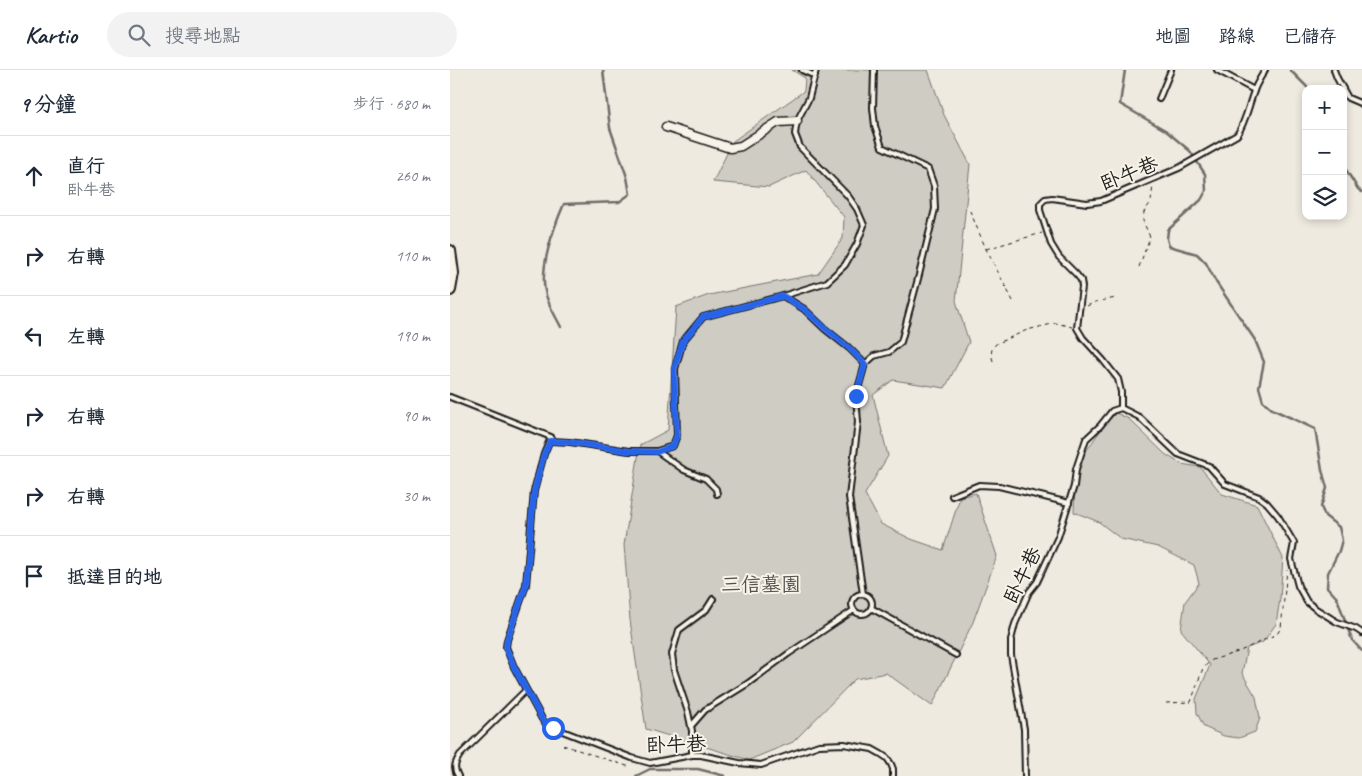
<!DOCTYPE html>
<html lang="zh-TW">
<head>
<meta charset="utf-8">
<style>
	body { margin:0; font-family:Caveat,"LXGW WenKai TC",sans-serif; background:#f2f2f3; color:#1f2937 }
	.controls { position:absolute; right:15px; top:15px; display:grid; overflow:hidden; border-radius:10px; box-shadow:0 2px 8px #0003 }
	.controls button { width:45px; height:45px; display:grid; place-items:center; padding:0; border:0; border-bottom:1px solid #e0e1e3; background:#fff; color:#1f2937; font:25px sans-serif }
	.stop { position:absolute; width:15px; height:15px; margin:-11px; border:4px solid #2563eb; border-radius:50%; background:#fff }
	.stop.end { background:#2563eb; border-color:#fff; box-shadow:0 1px 5px #0008 }
	.list { margin:0; padding:0; list-style:none }
	h2 { display:flex; justify-content:space-between; align-items:center; height:65px; margin:0; padding:0 20px; font-size:21px }
	h2 small { font-size:16px; font-weight:400; color:#747a83 }
	.list li { display:grid; grid-template-columns:32px 1fr auto; gap:15px; align-items:center; box-sizing:border-box; height:80px; padding:0 20px; border-top:1px solid #e0e1e3 }
	.list b { display:block; font-size:19px; white-space:nowrap }
	.list p { margin:0; font-size:16px; white-space:nowrap; color:#747a83 }
	.list em { font-size:16px; font-style:normal; color:#747a83 }
	.icon { flex:none; width:28px; height:28px; fill:none; stroke:currentColor; stroke-width:2; stroke-linecap:round; stroke-linejoin:round }
	.map { position:relative; flex:none; width:912px; height:706px; overflow:hidden }
	header { display:flex; align-items:center; gap:30px; box-sizing:border-box; height:70px; padding:0 25px; background:#fff; border-bottom:1px solid #e0e1e3 }
	header strong { font-size:24px }
	nav { display:flex; gap:28px; margin-inline-start:auto; font-size:18px }
	.search { width:350px; height:45px; background:#f2f2f3; display:flex; align-items:center; gap:12px; box-sizing:border-box; padding:0 18px; border-radius:28px; color:#747a83; font-size:19px }
	main { display:flex }
	aside { flex:1; background:#fff }
	.map>svg:first-child { display:block }
	.green { fill:#cfccc3; stroke:#767470 }
	.lines { fill:none; stroke-linecap:round; stroke-linejoin:round }
	.stream { stroke:#6f6d69; stroke-width:2.5 }
	.service-casing { stroke:#1c1c1c; stroke-width:8 }
	.minor-casing { stroke:#1c1c1c; stroke-width:11 }
	.tertiary-casing { stroke:#1c1c1c; stroke-width:14 }
	.path { stroke:#1c1c1c; stroke-width:1; stroke-dasharray:4 4; stroke-linecap:butt }
	.service { stroke:#f7f3e8; stroke-width:4 }
	.minor { stroke:#f7f3e8; stroke-width:8 }
	.tertiary { stroke:#f7f3e8; stroke-width:10 }
	.route { stroke:#2563eb; stroke-width:6 }
	.labels { text-anchor:middle; stroke-width:4; stroke-linejoin:round; paint-order:stroke }
	.street-label { font-size:20px; fill:#1c1c1c; stroke:#f7f3e8 }
	.park-label { font-size:20px; fill:#52514e; stroke:#f7f3e8 }
</style>
</head>
<body>
<header>
<strong>Kartio</strong>
<div class="search"><svg class="icon" aria-label="search" viewBox="0 0 24 24"><circle cx="10" cy="10" r="6"/><path d="M15 15l6 6"/></svg>搜尋地點</div>
<nav><a>地圖</a><a>路線</a><a>已儲存</a></nav>
</header>
<main>
<aside>
<h2>9 分鐘<small>步行 · 680 m</small></h2>
<ul class="list">
<li><svg class="icon" aria-label="ahead" viewBox="0 0 24 24"><path d="M12 20V5M6 11l6-6 6 6"/></svg><div><b>直行</b><p>卧牛巷</p></div><em>260 m</em></li>
<li><svg class="icon" aria-label="right" viewBox="0 0 24 24"><path d="M7 20v-9h11M14 6l5 5-5 5"/></svg><div><b>右轉</b></div><em>110 m</em></li>
<li><svg class="icon" aria-label="left" viewBox="0 0 24 24"><path d="M17 20v-9H6M10 6l-5 5 5 5"/></svg><div><b>左轉</b></div><em>190 m</em></li>
<li><svg class="icon" aria-label="right" viewBox="0 0 24 24"><path d="M7 20v-9h11M14 6l5 5-5 5"/></svg><div><b>右轉</b></div><em>90 m</em></li>
<li><svg class="icon" aria-label="right" viewBox="0 0 24 24"><path d="M7 20v-9h11M14 6l5 5-5 5"/></svg><div><b>右轉</b></div><em>30 m</em></li>
<li><svg class="icon" aria-label="arrive" viewBox="0 0 24 24"><path d="M6 21V4h12l-3 4 3 4H6"/></svg><div><b>抵達目的地</b></div></li>
</ul>
</aside>
<div class="map">
<svg width="912" height="706" viewBox="0 0 912 706">
	<rect width="100%" height="100%" fill="#eeeae0"/>
	<filter id="ink" filterUnits="userSpaceOnUse"><feTurbulence type="fractalNoise" baseFrequency=".02" numOctaves="2"/><feDisplacementMap in="SourceGraphic" scale="10" xChannelSelector="R" yChannelSelector="G"/><feConvolveMatrix kernelMatrix="1 2 1 2 8 2 1 2 1" color-interpolation-filters="sRGB"/></filter>
	<g filter="url(#ink)">
		<g class="green">
			<path d="M342 0H478L494 45 520 94 506 231 519 272 495 318 443 310 423 325 438 386 415 424 431 454 461 469 493 480 510 427 526 423 547 486 523 552 482 636 436 603 405 609 343 672 299 690 196 659 180 550 174 475 190 375 218 360 226 237 259 225 368 204 393 168 394 147 356 100 319 117 263 112 283 71 354 21 355 8Z"/>
			<path d="M666 343 679 349 715 384 731 394 750 397 772 424 807 435 833 488 830 529 826 554 813 572 797 578 792 603 806 627 810 648 805 662 789 668 774 666 754 657 747 643 746 629 760 595 731 560 735 532 749 513 744 495 708 477 671 469 649 452 624 442 625 416 632 387 655 354Z"/>
		</g>
		<g class="lines">
			<g class="stream">
				<path d="M675 0 670 34 715 60 740 81 755 104 756 121 751 130 718 160 717 169 719 176 747 184 756 193 766 212 805 270 814 292 809 317 813 331 822 339 865 359 872 400 877 418 871 437 875 446 889 457 892 470 889 481 878 503 877 517 887 528 902 570 912 581"/>
				<path d="M840 0 859 19"/>
				<path d="M893 95 908 119 912 122"/>
				<path d="M111 257C106 247 99 236 96 225 88 200 104 157 114 134L169 132 180 124 177 107 160 58 153 0"/>
				<path d="M186 706 200 699H248L275 706"/>
			</g>
			<defs>
				<g id="service">
					<path d="M352 0 365 6"/>
					<path d="M767 0 804 20"/>
					<path d="M884 0 887 8 893 19"/>
					<path d="M893 19 898 28 912 34"/>
					<path d="M709 29 721 0"/>
					<path d="M333 226 377 212 395 195 407 174 414 155 407 139 398 126 350 77 345 64 347 51 359 28 366 0"/>
					<path d="M0 327 101 367 94 384 84 421 76 515 57 570 56 577 64 597 92 649 97 655 182 688 200 693 242 685H251L289 693 311 695 369 675 394 674 422 679 431 684 437 688 441 694 443 699V706"/>
					<path d="M671 338V322L668 309 653 290 633 268 627 258 632 217 631 210 626 204 609 187 601 174 590 140V134L595 129 602 128 637 133 651 131 729 98 787 65C796 51 798 37 804 21 806 14 811 7 815 0"/>
					<path d="M101 371 120 372 179 381H207L234 400 256 409 266 419 267 424"/>
					<path d="M207 381 223 376 227 365 225 299 233 271 253 247 333 226 354 239 375 259 399 278 415 294"/>
					<path d="M502 426 529 415 549 416 619 433"/>
					<path d="M413 524 399 427 408 352 406 326 415 294 424 286 439 282 451 272 469 205 485 139 484 116 478 99 432 77 425 56 423 38 424 0"/>
					<circle cx="412" cy="534" r="10"/>
					<path d="M421 538 506 585"/>
					<path d="M241 656 255 640 297 614 338 584 404 540"/>
					<path d="M242 685V661L238 642 224 600 222 584 229 560 256 540 263 529"/>
					<path d="M8 706C3 698 5 693 10 685L76 620"/>
					<path d="M575 706 574 659 561 585V570L565 554 579 522 587 512 608 467 624 416 626 399 636 369 650 356 662 341 671 338 689 347 728 384 759 396 775 414 809 427 817 433 828 446 844 473 841 489 848 516 857 532 866 539 887 552 906 559 912 563"/>
				</g>
				<path id="minor" d="M216 57 280 78 291 76 328 52 347 51"/>
				<path id="tertiary" d="M0 181 3 203 0 220"/>
			</defs>
			<use href="#service" class="service-casing"/>
			<use href="#minor" class="minor-casing"/>
			<use href="#tertiary" class="tertiary-casing"/>
			<g class="path">
				<path d="M520 141 536 179 563 231"/>
				<path d="M536 179 592 163"/>
				<path d="M689 197 700 167 693 151 694 142 701 132 703 115"/>
				<path d="M637 236 645 232 666 228"/>
				<path d="M543 291C541 284 540 279 546 274L577 260 606 253 622 257"/>
				<path d="M716 633 741 632 753 598 762 590 788 582 827 564 831 558 837 500"/>
				<path d="M113 675 177 696 180 694"/>
			</g>
			<use href="#service" class="service"/>
			<use href="#minor" class="minor"/>
			<use href="#tertiary" class="tertiary"/>
		</g>
	</g>
	<g class="lines" filter="url(#ink)">
		<path class="route" d="M103 658 97 655 92 649 64 597 56 578 57 570 76 515 84 422 94 384 100 371 120 372 179 381 207 382 223 376 227 365 224 299 233 271 253 247 333 226 354 239 376 259 399 278 415 294 406 326"/>
	</g>
	<g class="labels">
		<g class="street-label">
			<text transform="translate(679 103) rotate(-22)" y="7">卧牛巷</text>
			<text transform="translate(572 505) rotate(-64)" y="7">卧牛巷</text>
			<text transform="translate(226 674) rotate(-2)" y="7">卧牛巷</text>
		</g>
		<g class="park-label">
			<text x="311" y="521">三信墓園</text>
		</g>
	</g>
</svg>
<div class="controls">
<button>+</button>
<button>−</button>
<button><svg class="icon" aria-label="layers" viewBox="0 0 24 24"><path d="M12 4l9 5-9 5-9-5zM3 14l9 5 9-5"/></svg></button>
</div>
<div class="stop" style="left:103px;top:658px"></div>
<div class="stop end" style="left:406px;top:326px"></div>
</div>
</main>
</body>
</html>
